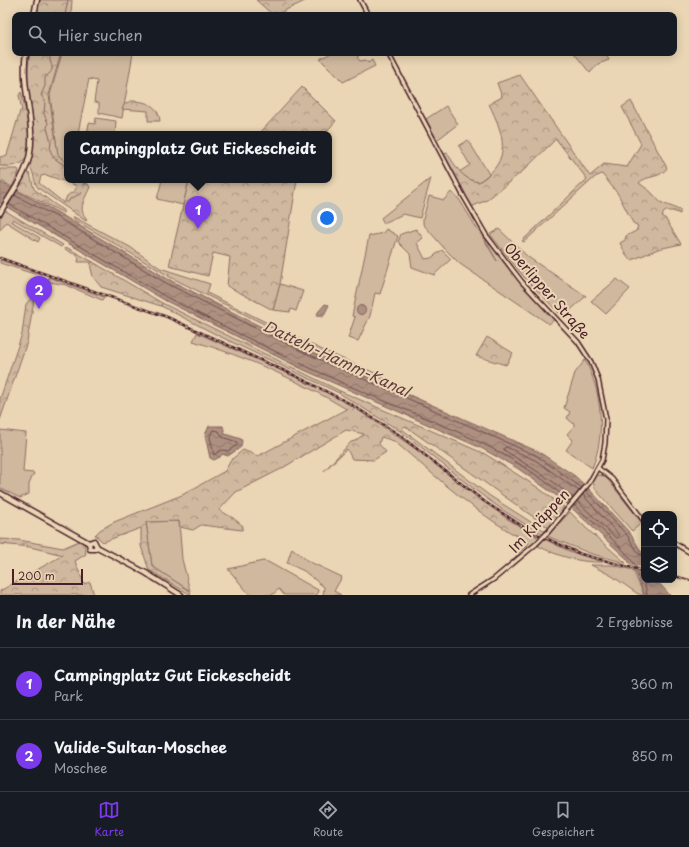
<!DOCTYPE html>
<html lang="de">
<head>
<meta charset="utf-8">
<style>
	body { margin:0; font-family:"Playpen Sans",sans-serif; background:#242831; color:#f1f3f6 }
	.controls { position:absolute; right:12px; bottom:12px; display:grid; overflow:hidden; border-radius:8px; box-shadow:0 2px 10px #0003 }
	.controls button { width:36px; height:36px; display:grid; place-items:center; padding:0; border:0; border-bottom:1px solid #363941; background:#171b24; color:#f1f3f6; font:20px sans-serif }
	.scale { position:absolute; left:12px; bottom:10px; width:71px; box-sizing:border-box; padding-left:4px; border:2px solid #4a1f2b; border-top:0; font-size:11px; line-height:14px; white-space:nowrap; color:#4a1f2b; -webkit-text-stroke:3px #ead6b4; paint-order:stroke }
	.you { position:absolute; left:327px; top:218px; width:14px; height:14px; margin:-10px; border:3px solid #fff; border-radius:50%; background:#1a73e8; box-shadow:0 0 0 6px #1a73e833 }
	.badge { display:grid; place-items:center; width:26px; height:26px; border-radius:50%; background:#7c3aed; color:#fff; font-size:13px; font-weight:700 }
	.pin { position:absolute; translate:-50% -33px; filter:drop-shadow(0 1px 2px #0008) }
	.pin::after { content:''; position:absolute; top:21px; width:14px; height:12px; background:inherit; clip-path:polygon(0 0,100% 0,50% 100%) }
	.popup { position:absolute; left:64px; top:131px; width:268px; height:52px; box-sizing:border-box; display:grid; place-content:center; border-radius:8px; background:#171b24; filter:drop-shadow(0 1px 3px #0005); font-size:13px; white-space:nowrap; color:#9ea1a6 }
	.popup b { font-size:15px; color:#f1f3f6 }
	.popup::after { content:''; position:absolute; left:50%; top:100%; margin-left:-8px; border:8px solid transparent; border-top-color:#171b24 }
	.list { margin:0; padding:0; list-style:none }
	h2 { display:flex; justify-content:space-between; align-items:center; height:52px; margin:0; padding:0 16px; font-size:17px }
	h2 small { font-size:13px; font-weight:400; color:#9ea1a6 }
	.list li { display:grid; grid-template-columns:26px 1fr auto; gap:12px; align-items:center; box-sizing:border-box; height:72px; padding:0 16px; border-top:1px solid #363941 }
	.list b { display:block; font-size:15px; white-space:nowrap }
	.list p { margin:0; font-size:13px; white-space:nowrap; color:#9ea1a6 }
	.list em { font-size:13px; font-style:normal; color:#9ea1a6 }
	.icon { flex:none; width:22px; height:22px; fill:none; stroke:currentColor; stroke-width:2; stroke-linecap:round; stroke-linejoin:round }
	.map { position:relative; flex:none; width:689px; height:595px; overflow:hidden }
	.search { position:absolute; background:#171b24; box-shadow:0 2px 10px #0003; left:12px; right:12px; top:12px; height:44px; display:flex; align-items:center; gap:10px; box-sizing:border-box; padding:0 14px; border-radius:8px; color:#9ea1a6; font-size:15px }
	.sheet { height:196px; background:#171b24 }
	nav { display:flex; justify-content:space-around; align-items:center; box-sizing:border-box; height:56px; border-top:1px solid #363941; background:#171b24; font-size:11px; color:#9ea1a6 }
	nav a { display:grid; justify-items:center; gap:2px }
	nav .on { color:#7c3aed }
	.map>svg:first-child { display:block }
	.grass { fill:#cfb89e; stroke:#8c6c64 }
	.forest { fill:url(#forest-crowns); stroke:#8c6c64; fill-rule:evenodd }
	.water { fill:url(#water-waves); stroke:#85635e }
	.pier { fill:#ead6b4 }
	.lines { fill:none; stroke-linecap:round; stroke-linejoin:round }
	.shore { stroke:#724c4d; stroke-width:1 }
	.stream { stroke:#85635e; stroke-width:1 }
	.minor-casing { stroke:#4a1f2b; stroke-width:6 }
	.major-casing { stroke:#4a1f2b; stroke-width:7 }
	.minor { stroke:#ead6b4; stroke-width:3 }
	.major { stroke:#ead6b4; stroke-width:4 }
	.rail-casing { stroke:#4a1f2b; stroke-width:2.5 }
	.rail { stroke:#ead6b4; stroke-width:1; stroke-dasharray:3; stroke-linecap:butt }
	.minor-bridge-casing { stroke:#4a1f2b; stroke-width:6; stroke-linecap:butt }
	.minor-bridge { stroke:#ead6b4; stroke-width:3 }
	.labels { text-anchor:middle; stroke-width:4; stroke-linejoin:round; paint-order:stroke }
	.street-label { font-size:14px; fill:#4a1f2b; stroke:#ead6b4 }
	.water-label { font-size:15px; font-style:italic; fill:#633b40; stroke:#ead6b4 }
</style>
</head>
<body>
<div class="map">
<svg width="689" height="595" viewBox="0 0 689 595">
	<defs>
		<pattern id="forest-crowns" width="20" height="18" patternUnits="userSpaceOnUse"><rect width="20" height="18" fill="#cfb89e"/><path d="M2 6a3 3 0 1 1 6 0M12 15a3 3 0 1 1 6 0" fill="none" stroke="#aa9581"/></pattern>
		<pattern id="water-waves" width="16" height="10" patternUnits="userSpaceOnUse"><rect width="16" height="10" fill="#ad9080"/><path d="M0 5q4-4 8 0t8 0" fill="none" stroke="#8f7569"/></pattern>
	</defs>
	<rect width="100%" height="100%" fill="#ead6b4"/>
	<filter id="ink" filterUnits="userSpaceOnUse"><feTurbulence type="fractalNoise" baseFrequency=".025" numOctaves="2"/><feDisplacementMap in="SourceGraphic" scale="8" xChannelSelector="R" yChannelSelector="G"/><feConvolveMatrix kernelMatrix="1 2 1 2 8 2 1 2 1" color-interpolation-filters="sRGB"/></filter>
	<g filter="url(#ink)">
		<g class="grass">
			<path d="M62 53H133L122 118 99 113V103L94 102 97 81 89 79 78 133 83 134H67V163L58 155 50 95Z"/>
			<path d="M331 53H363L357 57 360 61 366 60 368 63 372 60 375 66 343 82 320 59Z"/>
			<path d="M574 53H605L609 60 598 64 590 73Z"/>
			<path d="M446 106 458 124 437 140 426 119Z"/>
			<path d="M96 118 116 121 115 134H87L89 123 95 124Z"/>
			<path d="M468 140 489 174 479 182 471 181 459 172 470 165 459 146Z"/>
			<path d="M431 178 420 218 403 214 384 223 381 218Z"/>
			<path d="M162 180H189L183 205 157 199Z"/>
			<path d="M451 192 459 199 497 261 483 236 518 280 555 319 549 324 460 264 444 248 423 224V219L429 196 444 200Z"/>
			<path d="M4 210 9 213 63 245 61 247 13 219 11 221 40 238 38 242 6 222 0 230V217Z"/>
			<path d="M72 216 130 247 160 268 210 284 207 293 318 348 384 377 383 379 316 350 168 276 169 273 167 275 75 220Z"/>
			<path d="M386 229 398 236 380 294 375 293 370 316 358 341 348 338 355 317 352 316 369 236 383 233Z"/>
			<path d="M416 229 423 238 417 243 425 259 431 258 442 250 451 259 434 275 412 267 410 254 398 242 401 234Z"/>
			<path d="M499 229 528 257 586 296 563 317 524 277 490 234Z"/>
			<path d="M66 247 93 262H78L79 257 65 249Z"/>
			<path d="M0 260 41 274 40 276 0 263Z"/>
			<path d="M48 277 104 297 102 300 66 285 50 282Z"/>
			<path d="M617 279 630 289 606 314 591 301Z"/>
			<path d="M280 284 303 291 296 311 291 309 290 312 273 310Z"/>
			<path d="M162 303 340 391 339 393 221 337 161 306Z"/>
			<path d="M197 333 298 378 352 406 348 410C300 381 247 357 193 341Z"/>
			<path d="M585 360C602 392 606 435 592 468L566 450 573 440 567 434 575 425 567 418 570 412 564 408 575 373Z"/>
			<path d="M402 429 490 496 545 531 543 534C490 507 447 466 400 431Z"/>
			<path d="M0 430 26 433 23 472 34 473 29 484V494L20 498 0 488Z"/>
			<path d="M598 475 604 476 609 481 642 523 632 531 596 490 593 483Z"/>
			<path d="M570 512 587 529 626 563 589 553 547 536Z"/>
			<path d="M179 521 182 559 190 591 152 566 146 522Z"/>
			<path d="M544 539 571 552 603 562C580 563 558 556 538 546Z"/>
			<path d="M292 548 308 561 342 577 334 591 341 595H323L324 587 304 571 287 563Z"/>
			<path d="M263 561 268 562 318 590 317 595H284L279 589 272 595H250L228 569Z"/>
			<path d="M591 565H612L633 570 644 595 638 594 612 576Z"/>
		</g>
		<g class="forest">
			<path d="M38 0H72L71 15H36Z"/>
			<path d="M256 0H307L275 15H273Z"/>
			<path d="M30 53H61L49 95 58 155 67 163V180H85L90 187C85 199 77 209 87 219L86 221 38 188C33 181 35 173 29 166 38 126 22 93 30 53ZM46 175 75 185 76 189 67 196 64 203 39 183 41 176Z"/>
			<path d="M520 75 590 176 604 164 627 167 641 144 622 107 631 101 667 168C660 179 646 175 639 183L651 192 660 202 680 210V214L673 211H665L662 216 665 218 681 244 658 249 632 260 628 258 620 243 625 240 626 236 636 231 638 226 633 223 618 194 602 174 595 177 524 242 522 241 587 179 556 139 524 170 487 200 471 207 444 154 447 153C456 166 462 180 479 182 513 160 504 135 489 104L502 97 497 83Z"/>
			<path d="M302 87 336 121 324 134H259Z"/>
			<path d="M21 92C25 107 35 147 24 161 20 166 6 167 0 166V157L7 155 20 111H22L19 95Z"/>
			<path d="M130 101C145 101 158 104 160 121H148V111L122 109 124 105Z"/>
			<path d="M0 169H18L19 172 12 187 0 180Z"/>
			<path d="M27 173 30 174 34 189 65 212 64 213 17 190Z"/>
			<path d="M189 180H297L280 284 273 310 227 286 230 257 213 253 208 276 169 266Z"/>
			<path d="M93 262 162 303 161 306 101 287 93 277 90 264Z"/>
			<path d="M35 294 27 342 0 420V399L22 334 26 304Z"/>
			<path d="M487 337 513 353 506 365 476 356Z"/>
			<path d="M340 391 485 454 537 487 564 507 558 518 549 528 405 426 400 431 339 393Z"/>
			<path d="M352 406 419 451 506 518 539 538 524 553 513 559 529 543C477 515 439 479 394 441L381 437 379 444 386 452 374 460 352 459 347 449 323 472 351 442 355 441 364 434 346 430 281 469 236 492 219 510 233 518 243 526 242 530 201 525 193 530 180 527 179 521 146 522 152 566 190 591 191 595 149 570 141 546V528L103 542 95 535 100 530 114 522 182 495 225 471 231 460 243 450 258 456Z"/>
			<path d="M0 539 19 540 63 548 79 541 84 543 86 554 75 561 84 584 90 582 94 595H0V591L63 555 30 547 0 544Z"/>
		</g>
		<g class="water">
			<path d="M0 182 57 212 168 279 242 317 305 349 539 452 575 476 590 490 630 533 644 556V580H656L670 595H644L637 575 627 559 564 501 517 468 481 448 304 370 166 301 0 203Z"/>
			<path d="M325 304 329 305 323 317 317 316 318 312Z"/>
			<circle cx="361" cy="310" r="4.5"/>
			<path d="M209 426H223L225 434 241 439 242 441 241 447 228 456 222 454 220 457 214 460 210 458 205 435Z"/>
		</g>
		<g class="pier">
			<path d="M586 483 590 486 570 510 566 506Z"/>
			<path d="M627 563 644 568V572L630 569Z"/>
		</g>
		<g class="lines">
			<g class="shore">
				<path d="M14 195 55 216 166 283 303 352 537 456 582 488"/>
				<path d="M9 204 168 298C229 329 291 360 354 388 427 420 510 446 570 502"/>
				<path d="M213 430 219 431 222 437 237 442V445L228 451 221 450 214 455 210 437Z"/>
				<path d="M586 491 627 535 639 554 644 556"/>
				<path d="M573 498 552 481 504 450V448L506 447 535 460 579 491"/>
				<path d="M577 501 616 538 619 537V535L583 495"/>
				<path d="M574 505C599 529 643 558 647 595"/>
			</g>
			<g class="stream">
				<path d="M65 15 68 0"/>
				<path d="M57 53 50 56C49 66 58 68 45 77V86L41 95 45 101 44 114 48 123 47 128 51 142 50 150 54 158 67 167"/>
				<path d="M68 202 70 199 80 194 85 183 80 180"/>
			</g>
			<defs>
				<g id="minor">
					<path d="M360 0 368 15"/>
					<path d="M388 53 464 197 486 235 522 282 578 342 591 362 598 379 606 419 605 443 602 460 589 483 548 532"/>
					<path d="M598 468 612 479 644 521"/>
					<path d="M674 543 689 552"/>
					<path d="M469 595 494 579 536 544"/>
				</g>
				<g id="major">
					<path d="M34 15 37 0"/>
					<path d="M0 213C10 195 24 178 29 158 37 123 20 88 26 53"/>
					<path d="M0 493 89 543"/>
					<path d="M89 543 90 549H94L97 547"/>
					<path d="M89 543 94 541 97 547"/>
					<path d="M97 547 146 573 181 595"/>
				</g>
			</defs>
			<use href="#minor" class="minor-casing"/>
			<use href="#major" class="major-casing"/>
			<use href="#minor" class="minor"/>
			<use href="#major" class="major"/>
			<defs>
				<g id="rail">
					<path d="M0 258 167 317 298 377 349 403 398 434 485 502 530 531 581 554 644 571"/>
					<path d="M674 576 689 580"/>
				</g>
			</defs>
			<use href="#rail" class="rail-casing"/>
			<use href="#rail" class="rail"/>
			<defs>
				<path id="minor-bridge" d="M536 544 548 532"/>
			</defs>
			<use href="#minor-bridge" class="minor-bridge-casing"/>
			<use href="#minor-bridge" class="minor-bridge"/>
		</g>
	</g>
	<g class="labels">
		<g class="street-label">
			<text transform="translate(547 291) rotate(49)" y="5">Oberlipper Straße</text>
			<text transform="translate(539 521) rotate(-47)" y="5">Im Knäppen</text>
		</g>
		<g class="water-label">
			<text transform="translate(336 359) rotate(25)" y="5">Datteln-Hamm-Kanal</text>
		</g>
	</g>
</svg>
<div class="controls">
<button><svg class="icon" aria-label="locate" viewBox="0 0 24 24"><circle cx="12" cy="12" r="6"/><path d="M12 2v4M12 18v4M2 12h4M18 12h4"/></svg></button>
<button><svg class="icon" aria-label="layers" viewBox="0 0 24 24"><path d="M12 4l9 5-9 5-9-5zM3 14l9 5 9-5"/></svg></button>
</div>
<div class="scale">200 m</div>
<div class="you"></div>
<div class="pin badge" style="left:198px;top:229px">1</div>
<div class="popup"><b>Campingplatz Gut Eickescheidt</b>Park</div>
<div class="pin badge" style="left:39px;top:309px">2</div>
<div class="search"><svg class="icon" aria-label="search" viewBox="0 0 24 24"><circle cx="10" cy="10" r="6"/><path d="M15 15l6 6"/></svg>Hier suchen</div>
</div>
<section class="sheet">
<h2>In der Nähe<small>2 Ergebnisse</small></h2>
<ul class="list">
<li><span class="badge">1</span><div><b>Campingplatz Gut Eickescheidt</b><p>Park</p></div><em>360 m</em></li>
<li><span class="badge">2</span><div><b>Valide-Sultan-Moschee</b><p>Moschee</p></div><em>850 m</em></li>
</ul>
</section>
<nav>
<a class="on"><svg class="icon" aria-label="map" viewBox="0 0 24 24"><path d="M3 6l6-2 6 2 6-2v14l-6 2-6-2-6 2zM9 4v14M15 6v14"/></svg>Karte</a>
<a><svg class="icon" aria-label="directions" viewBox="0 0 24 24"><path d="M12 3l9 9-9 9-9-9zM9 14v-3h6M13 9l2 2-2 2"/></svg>Route</a>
<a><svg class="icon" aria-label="saved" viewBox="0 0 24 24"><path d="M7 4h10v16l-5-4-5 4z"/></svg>Gespeichert</a>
</nav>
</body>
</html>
